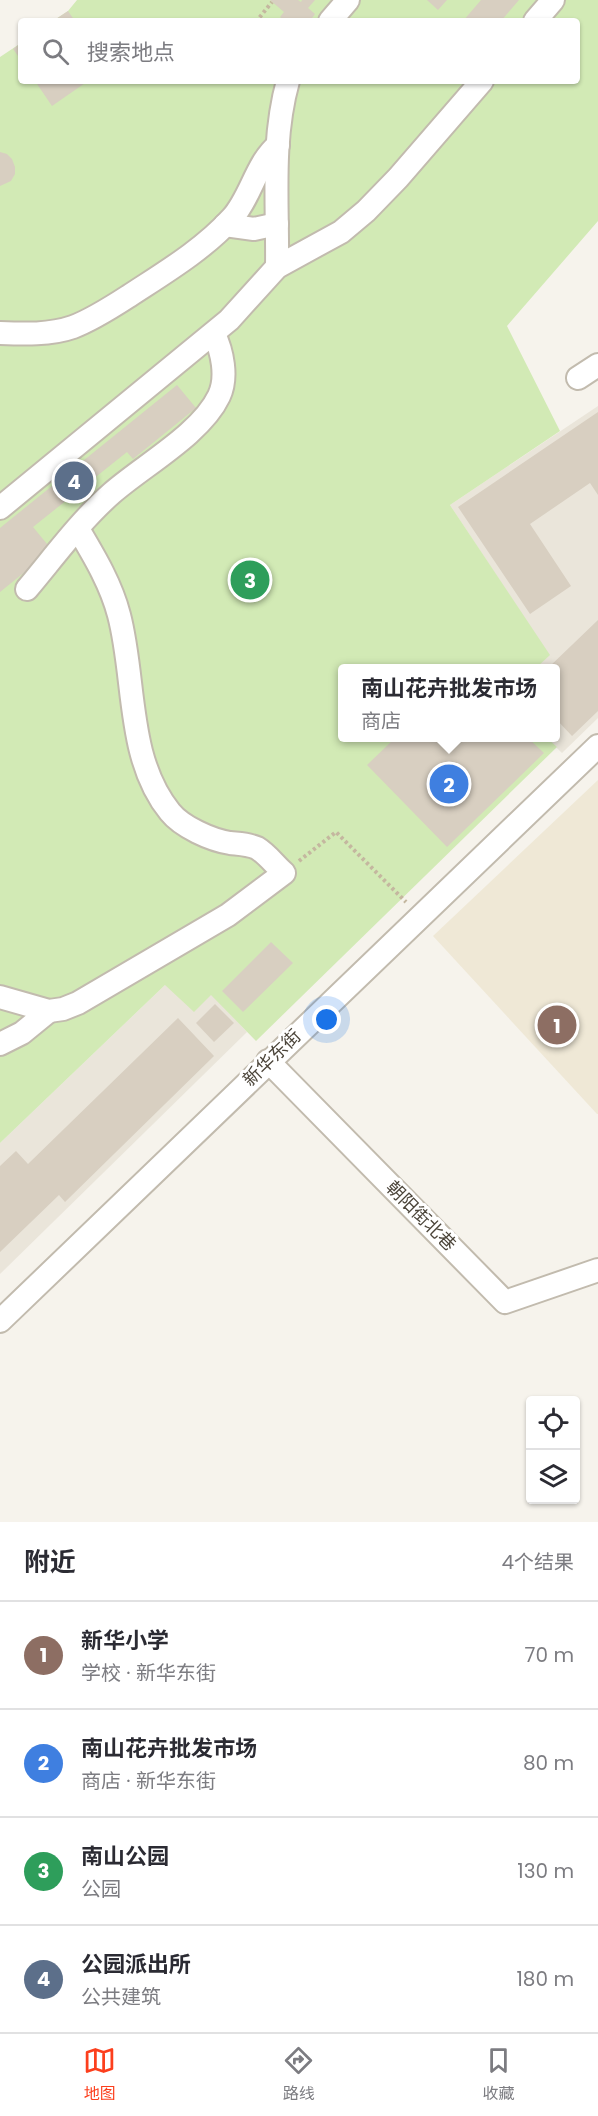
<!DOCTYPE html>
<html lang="zh">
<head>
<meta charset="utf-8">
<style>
	body { margin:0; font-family:Poppins,"Noto Sans SC",sans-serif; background:#f2f2f3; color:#2b2b33 }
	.controls { position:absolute; right:18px; bottom:18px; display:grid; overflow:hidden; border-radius:6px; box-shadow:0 2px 4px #0004 }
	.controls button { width:54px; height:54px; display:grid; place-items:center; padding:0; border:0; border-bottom:2px solid #e1e1e2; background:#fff; color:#2b2b33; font:30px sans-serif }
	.you { position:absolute; left:327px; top:1020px; width:21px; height:21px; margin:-15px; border:4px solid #fff; border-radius:50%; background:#1a73e8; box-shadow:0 0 0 9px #1a73e833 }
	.badge { display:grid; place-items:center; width:39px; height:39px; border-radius:50%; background:#fc3f1d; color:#fff; font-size:20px; font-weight:700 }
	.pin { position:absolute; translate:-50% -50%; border:3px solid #fff; box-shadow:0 2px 6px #0006 }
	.popup { position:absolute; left:338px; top:664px; width:222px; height:78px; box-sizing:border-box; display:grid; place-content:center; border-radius:6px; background:#fff; filter:drop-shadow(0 2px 4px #0005); font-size:20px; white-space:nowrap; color:#7c7c81 }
	.popup b { font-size:22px; color:#2b2b33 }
	.popup::after { content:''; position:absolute; left:50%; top:100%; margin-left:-12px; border:12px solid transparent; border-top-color:#fff }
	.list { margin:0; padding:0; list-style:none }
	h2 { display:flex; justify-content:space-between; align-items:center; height:78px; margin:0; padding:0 24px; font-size:26px }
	h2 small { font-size:20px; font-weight:400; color:#7c7c81 }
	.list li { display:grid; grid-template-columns:39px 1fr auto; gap:18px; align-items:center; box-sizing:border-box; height:108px; padding:0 24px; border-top:2px solid #e1e1e2 }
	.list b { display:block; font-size:22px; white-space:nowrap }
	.list p { margin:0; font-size:20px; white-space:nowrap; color:#7c7c81 }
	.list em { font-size:20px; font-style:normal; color:#7c7c81 }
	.icon { flex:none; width:33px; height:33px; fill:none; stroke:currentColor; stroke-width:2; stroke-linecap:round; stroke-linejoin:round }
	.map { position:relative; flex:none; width:598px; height:1522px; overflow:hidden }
	.search { position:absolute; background:#fff; box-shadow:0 2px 4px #0004; left:18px; right:18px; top:18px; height:66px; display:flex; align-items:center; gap:15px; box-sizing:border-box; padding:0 21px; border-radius:6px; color:#7c7c81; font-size:22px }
	.sheet { height:510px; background:#fff }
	nav { display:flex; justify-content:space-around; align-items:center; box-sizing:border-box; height:84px; border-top:2px solid #e1e1e2; background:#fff; font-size:16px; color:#7c7c81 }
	nav a { display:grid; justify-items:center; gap:3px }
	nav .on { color:#fc3f1d }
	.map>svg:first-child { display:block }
	.residential { fill:#eae5da }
	.education { fill:#efe8d6 }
	.green { fill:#d2eab5 }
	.building { fill:#d8cfc1 }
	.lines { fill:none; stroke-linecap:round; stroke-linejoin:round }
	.minor-casing { stroke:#c2bbae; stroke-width:26 }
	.path { stroke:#c4b79f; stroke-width:4; stroke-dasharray:3 3; stroke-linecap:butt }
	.minor { stroke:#fff; stroke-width:22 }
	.labels { text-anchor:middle; stroke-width:6; stroke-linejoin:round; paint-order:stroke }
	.street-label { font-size:18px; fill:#4b4439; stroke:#fff }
</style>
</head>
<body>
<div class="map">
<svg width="598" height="1522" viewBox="0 0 598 1522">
	<rect width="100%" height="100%" fill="#f6f3ec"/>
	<g class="residential">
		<path d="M598 406V718L562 753 547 738H556V668H536L549 655 450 505Z"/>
		<path d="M165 985 211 994 247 1032 0 1274V1143Z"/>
	</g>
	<path class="education" d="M598 780V1114H597L433 936Z"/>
	<path class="green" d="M77 0H598V221L507 326 560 431 450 505 550 655 536 668H342V738H547L557 747 256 1041 211 995 194 1012 165 985 0 1143V57L21 43V81H577V21H53L68 11Z"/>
	<g class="building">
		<path d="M270 0H298L301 2 302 0H315L308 8 315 14 310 21H285L280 17 284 12Z"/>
		<path d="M427 0H447L438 10Z"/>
		<path d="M481 0H519L501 21H463Z"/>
		<path d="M68 11 75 21H53Z"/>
		<path d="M21 43V60L13 49Z"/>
		<path d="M35 81H88L52 106Z"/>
		<path d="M0 152 7 154 12 159 15 167V174L11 181 0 186Z"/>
		<path d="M177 385 196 408 133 459 127 452 33 527 52 550 0 592V528Z"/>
		<path d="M598 412V495L590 483 530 524 571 586 530 614 458 507Z"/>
		<path d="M598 620V711L572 736 556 719V668H548Z"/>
		<path d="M395 738H528L544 753 447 847 367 765Z"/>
		<path d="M271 942 293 963 243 1012 222 991Z"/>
		<path d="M215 1004 234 1023 214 1042 196 1023Z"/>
		<path d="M178 1018 214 1056 65 1202 59 1195 0 1252V1166L16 1151 28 1164Z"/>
	</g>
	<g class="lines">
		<defs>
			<g id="minor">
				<path d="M330 21 348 0"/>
				<path d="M535 21 553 0"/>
				<path d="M225 225 254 229 277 224"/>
				<path d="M277 267C278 206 271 141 288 81"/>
				<path d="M0 333C24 334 50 335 73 327 92 320 112 307 129 296 164 273 203 250 232 218 251 197 256 163 278 145"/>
				<path d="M578 378 598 365"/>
				<path d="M0 508 229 320 277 267 341 232 366 211 398 178 482 81"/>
				<path d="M27 589C54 557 80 521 112 493 144 465 201 434 219 396 228 377 222 351 214 334"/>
				<path d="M0 997 49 1011 63 1009 78 1003 228 915 284 873C275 865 267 854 257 848 248 844 239 844 230 843 211 840 182 827 170 812 126 758 136 679 119 615 111 584 94 556 78 529"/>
				<path d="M0 1044 22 1033 49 1011"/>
				<path d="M268 1061 505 1302 598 1270"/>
				<path d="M0 1321 598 746"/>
			</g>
		</defs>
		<use href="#minor" class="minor-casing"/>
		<g class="path">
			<path d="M263 21 259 18 272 2"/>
			<path d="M299 861 336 832 406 902"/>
		</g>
		<use href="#minor" class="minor"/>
	</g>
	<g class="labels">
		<g class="street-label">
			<text transform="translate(272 1058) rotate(-44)" y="6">新华东街</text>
			<text transform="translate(421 1216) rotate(45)" y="6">朝阳街北巷</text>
		</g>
	</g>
</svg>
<div class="controls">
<button><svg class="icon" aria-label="locate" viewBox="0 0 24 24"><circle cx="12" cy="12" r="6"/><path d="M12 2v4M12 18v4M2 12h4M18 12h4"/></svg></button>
<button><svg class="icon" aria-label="layers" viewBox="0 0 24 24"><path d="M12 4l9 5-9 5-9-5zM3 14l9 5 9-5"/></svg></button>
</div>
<div class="you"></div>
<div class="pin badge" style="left:557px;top:1025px;background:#8d6e63">1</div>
<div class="pin badge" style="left:449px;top:784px;background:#3f7fe0">2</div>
<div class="popup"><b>南山花卉批发市场</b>商店</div>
<div class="pin badge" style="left:250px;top:580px;background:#2e9e5b">3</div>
<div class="pin badge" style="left:74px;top:481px;background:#5c6f8a">4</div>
<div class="search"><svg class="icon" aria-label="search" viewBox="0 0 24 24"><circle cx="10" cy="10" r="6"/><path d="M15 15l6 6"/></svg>搜索地点</div>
</div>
<section class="sheet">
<h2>附近<small>4个结果</small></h2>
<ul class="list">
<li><span class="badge" style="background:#8d6e63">1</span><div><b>新华小学</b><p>学校 · 新华东街</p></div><em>70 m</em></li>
<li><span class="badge" style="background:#3f7fe0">2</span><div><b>南山花卉批发市场</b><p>商店 · 新华东街</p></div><em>80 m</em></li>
<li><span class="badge" style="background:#2e9e5b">3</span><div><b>南山公园</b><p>公园</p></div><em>130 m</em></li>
<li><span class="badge" style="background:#5c6f8a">4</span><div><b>公园派出所</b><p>公共建筑</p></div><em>180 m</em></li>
</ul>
</section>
<nav>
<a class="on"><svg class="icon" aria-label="map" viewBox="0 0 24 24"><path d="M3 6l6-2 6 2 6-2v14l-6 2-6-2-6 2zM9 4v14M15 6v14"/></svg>地图</a>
<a><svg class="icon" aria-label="directions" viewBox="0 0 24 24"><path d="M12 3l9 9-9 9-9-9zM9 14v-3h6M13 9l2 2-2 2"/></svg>路线</a>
<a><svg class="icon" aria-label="saved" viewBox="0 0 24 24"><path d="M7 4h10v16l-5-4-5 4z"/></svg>收藏</a>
</nav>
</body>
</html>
